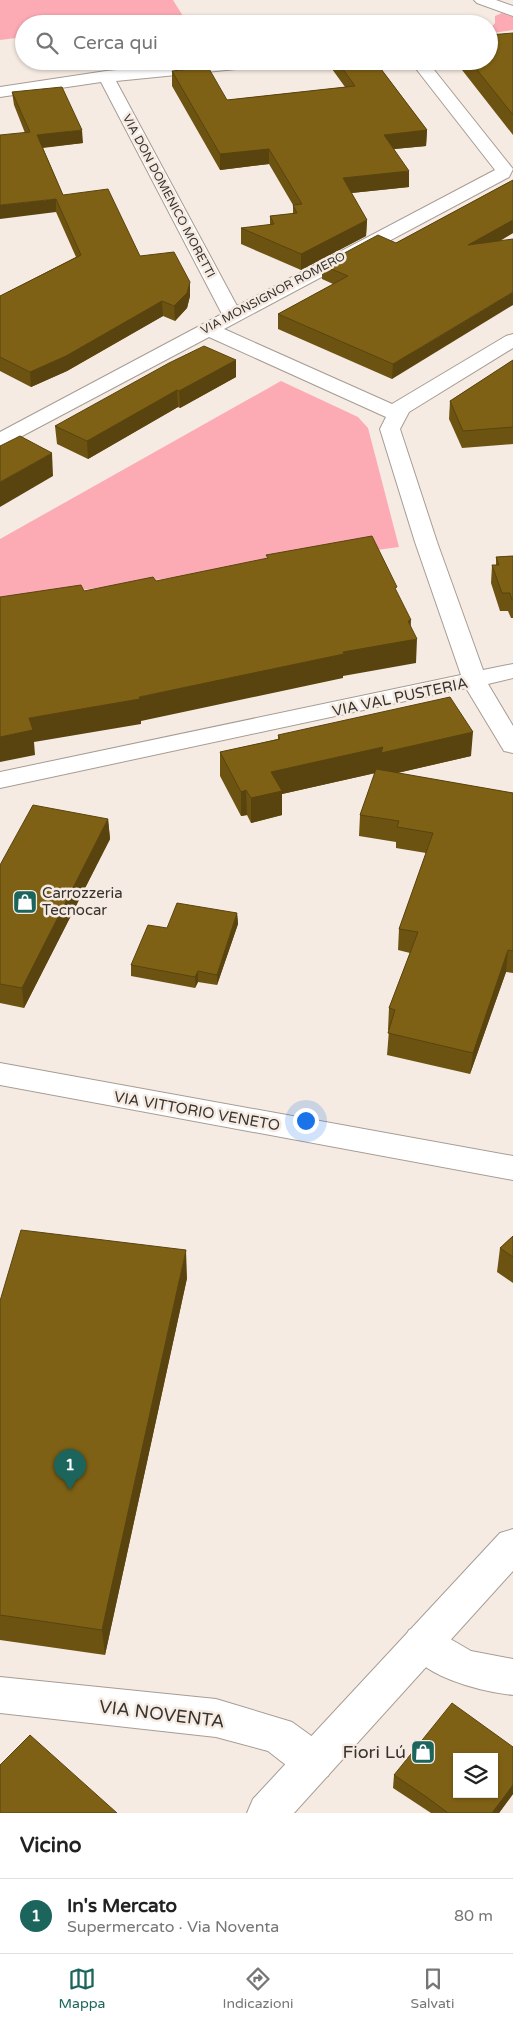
<!DOCTYPE html>
<html lang="it">
<head>
<meta charset="utf-8">
<style>
	body { margin:0; font-family:"Varela Round",sans-serif; background:#f6f6f6; color:#222 }
	.controls { position:absolute; right:15px; bottom:15px; display:grid; overflow:hidden; border-radius:0px; box-shadow:0 1px 4px #0004 }
	.controls button { width:45px; height:45px; display:grid; place-items:center; padding:0; border:0; border-bottom:1px solid #e0e0e0; background:#fff; color:#222; font:25px sans-serif }
	.you { position:absolute; left:305px; top:1120px; width:18px; height:18px; margin:-12px; border:4px solid #fff; border-radius:50%; background:#1a73e8; box-shadow:0 0 0 8px #1a73e833 }
	.badge { display:grid; place-items:center; width:32px; height:32px; border-radius:50%; background:#1b655c; color:#fff; font-size:16px; font-weight:700 }
	.pin { position:absolute; translate:-50% -41px; filter:drop-shadow(0 1px 2px #0008) }
	.pin::after { content:''; position:absolute; top:26px; width:18px; height:15px; background:inherit; clip-path:polygon(0 0,100% 0,50% 100%) }
	.list { margin:0; padding:0; list-style:none }
	h2 { display:flex; justify-content:space-between; align-items:center; height:65px; margin:0; padding:0 20px; font-size:21px }
	h2 small { font-size:16px; font-weight:400; color:#767676 }
	.list li { display:grid; grid-template-columns:32px 1fr auto; gap:15px; align-items:center; box-sizing:border-box; height:75px; padding:0 20px; border-top:1px solid #e0e0e0 }
	.list b { display:block; font-size:19px; white-space:nowrap }
	.list p { margin:0; font-size:16px; white-space:nowrap; color:#767676 }
	.list em { font-size:16px; font-style:normal; color:#767676 }
	.icon { flex:none; width:28px; height:28px; fill:none; stroke:currentColor; stroke-width:2; stroke-linecap:round; stroke-linejoin:round }
	.map { position:relative; flex:none; width:513px; height:1813px; overflow:hidden }
	.search { position:absolute; background:#fff; box-shadow:0 1px 4px #0004; left:15px; right:15px; top:15px; height:55px; display:flex; align-items:center; gap:12px; box-sizing:border-box; padding:0 18px; border-radius:28px; color:#767676; font-size:19px }
	.sheet { height:140px; background:#fff }
	nav { display:flex; justify-content:space-around; align-items:center; box-sizing:border-box; height:70px; border-top:1px solid #e0e0e0; background:#fff; font-size:14px; color:#767676 }
	nav a { display:grid; justify-items:center; gap:2px }
	nav .on { color:#1b655c }
	.map>svg:first-child { display:block }
	.green { fill:#fcabb4 }
	.lines { fill:none; stroke-linecap:round; stroke-linejoin:round }
	.minor-casing { stroke:#a69c94; stroke-width:2 }
	.tertiary-casing { stroke:#a69c94; stroke-width:2 }
	.minor { fill:#fff; fill-rule:evenodd }
	.tertiary { fill:#fff; fill-rule:evenodd }
	.wall { fill:#6d5312 }
	.shaded-wall { fill:#59440f }
	.building { fill:#7f6115; stroke:#59440f; fill-rule:evenodd }
	.labels { text-anchor:middle; stroke-width:5; stroke-linejoin:round; paint-order:stroke }
	.far-street-label { font-size:12px; fill:#37332f; stroke:#f6ebe2 }
	.street-label { font-size:15px; fill:#37332f; stroke:#f6ebe2 }
	.poi-label { font-size:15px; fill:#37332f; stroke:#f6ebe2; text-anchor:start }
	.near-street-label { font-size:18px; fill:#37332f; stroke:#f6ebe2 }
	.near-poi-label { font-size:18px; fill:#37332f; stroke:#f6ebe2; text-anchor:end }
</style>
</head>
<body>
<div class="map">
<svg width="513" height="1813" viewBox="0 0 513 1813">
	<rect width="100%" height="100%" fill="#f6ebe2"/>
	<g class="green">
		<path d="M0 0H173L186 21 161 24H24V37L0 40Z"/>
		<path d="M502 13 513 17V30L493 33 490 29 495 23V16Z"/>
		<path d="M281 381 358 417 368 428 399 547 0 601V539Z"/>
	</g>
	<g class="lines">
		<defs>
			<g id="minor">
				<path d="M474 0H496L513 6V16L477 3Z"/>
				<path d="M214 61H273L265 66 116 81 237 306 495 170 410 61H427L513 169 509 177 224 329 392 404 506 336 513 334V348L409 412 400 429 437 542 483 670 513 664V678L488 684 513 726V753L504 751 466 688 0 788V772L461 675 415 542 380 429 386 417 209 337 7 444 0 446V432L222 314 101 82 0 97V87L106 71Z"/>
				<path d="M0 1063 513 1156V1180L0 1085Z"/>
				<path d="M422 1624 435 1630 471 1651 513 1659V1695C478 1691 418 1676 403 1642L409 1630Z"/>
				<path d="M0 1677 216 1699 292 1722 328 1748 334 1762 328 1776 314 1781 300 1776 268 1751 216 1737 0 1713Z"/>
			</g>
			<path id="tertiary" d="M513 1529V1571L294 1813H247L253 1799 500 1533Z"/>
		</defs>
		<use href="#minor" class="minor-casing"/>
		<use href="#tertiary" class="tertiary-casing"/>
		<use href="#minor" class="minor"/>
		<use href="#tertiary" class="tertiary"/>
	</g>
	<g class="wall">
		<path d="M513 33V141V135L455 61H489Z"/>
		<path d="M332 61H375L427 130 426 146 394 149 409 187 351 193 367 220 366 236 301 270 241 244V228L270 225V216L293 214V205L269 164 220 170 172 86V71L227 100 345 87 332 69Z"/>
		<path d="M12 92 83 143 43 148 63 195 190 296 187 308 175 321 163 316 67 371 31 387 0 371V296L76 257 56 212 14 105Z"/>
		<path d="M513 180V233L500 241 392 379 278 329V314L333 284 322 279V265L396 243Z"/>
		<path d="M236 360V377L180 408 178 407 88 459 57 444 55 426Z"/>
		<path d="M513 360V444L462 448 449 419 450 401Z"/>
		<path d="M513 556V618H511L508 611H500L491 583 492 565H496V557Z"/>
		<path d="M278 735 471 756 397 773 513 793V973L506 972 470 1074 387 1055 389 1030H388L389 1008 410 953 398 950 399 929 426 853 396 848V842L359 836 360 815 375 773 282 794V815L251 823 247 815 241 816 220 776V752L278 739Z"/>
		<path d="M108 819 110 839 24 1008 0 1003V865Z"/>
		<path d="M237 913 238 924 217 985 198 982 195 988 131 976V965L167 928Z"/>
		<path d="M513 1236V1283L497 1272 500 1248Z"/>
		<path d="M187 1278 105 1655 0 1640V1301Z"/>
		<path d="M513 1747V1794L499 1813H431L393 1788 394 1775Z"/>
	</g>
	<g class="shaded-wall">
		<path d="M82 130 83 143 38 148 37 135Z"/>
		<path d="M427 130 426 146 384 150V135Z"/>
		<path d="M269 149V164L220 170V154Z"/>
		<path d="M409 171V187L342 194 343 178Z"/>
		<path d="M56 199V212L0 219V205Z"/>
		<path d="M367 220 366 236 301 270V254Z"/>
		<path d="M513 220V233L467 259 468 245Z"/>
		<path d="M190 282V296L187 308 175 321 174 306Z"/>
		<path d="M513 292V305L392 379 393 364Z"/>
		<path d="M162 301 163 316 67 371 31 387 30 372Z"/>
		<path d="M236 360V377L180 408 179 391Z"/>
		<path d="M177 390 178 407 88 459 87 441Z"/>
		<path d="M52 453 53 476 0 507V482Z"/>
		<path d="M411 620 410 640 417 639 416 663 343 676V678L141 721V724L34 742 35 755 0 762V737L29 718 139 697 343 652 408 621Z"/>
		<path d="M473 732 471 756 380 777V772L282 794V815L251 823V798L271 772 383 747Z"/>
		<path d="M246 790 247 815 241 816V792Z"/>
		<path d="M108 819 110 839 24 1008 22 988Z"/>
		<path d="M237 913 238 924 217 985V975Z"/>
		<path d="M508 950 506 972 470 1074 473 1053Z"/>
		<path d="M198 971V982L195 988V977Z"/>
		<path d="M186 1250 187 1278 105 1655 102 1630Z"/>
		<path d="M513 1785V1794L499 1813H492Z"/>
	</g>
	<g class="building">
		<path d="M513 33V115L470 61H489V35Z"/>
		<path d="M337 61H375L427 130 384 135 409 171 343 178 367 220 301 254 241 228 274 224 270 216 297 213 293 205 302 204 269 149 220 154 172 71 208 67 227 100 355 86Z"/>
		<path d="M62 87 82 130 37 135 63 195 108 189 140 256 174 252 190 282 187 293 174 306 162 301 66 356 30 372 0 357V296L81 255 56 199 0 205V135L30 132 12 92Z"/>
		<path d="M513 180V220L468 245 513 239V292L393 364 278 314 348 276 322 265 378 235 396 243Z"/>
		<path d="M204 346 236 360 179 391 177 390 87 441 55 426 169 363Z"/>
		<path d="M513 360V427L463 431 450 401Z"/>
		<path d="M20 436 52 453 0 482V446Z"/>
		<path d="M372 536 397 587 395 588 411 620 408 621 417 639 343 652 344 654 139 697 140 699 29 718 33 730 0 737V597L81 585 84 591 153 577 156 581 268 558 266 555Z"/>
		<path d="M513 556V600H512L510 593H502L492 565H499L496 557Z"/>
		<path d="M450 697 473 732 381 753 383 747 271 772 282 791 251 798 246 790 241 792 220 752 280 739 278 735Z"/>
		<path d="M376 769 513 793V951L508 950 473 1053 388 1033 395 1010 389 1008 418 932 399 929 433 833 397 827 399 821 360 815Z"/>
		<path d="M33 805 108 819 22 988 0 984V865Z"/>
		<path d="M177 903 237 913 217 975 198 971 195 977 131 965 148 925 167 928Z"/>
		<path d="M21 1230 186 1250 102 1630 0 1615V1301Z"/>
		<path d="M513 1236V1257L500 1248Z"/>
		<path d="M452 1703 513 1747V1785L492 1813H448L428 1798 394 1775ZM457 1757H494V1794H457Z"/>
		<path d="M30 1735 117 1813H0V1765Z"/>
	</g>
	<defs>
		<symbol id="shop-square" viewBox="-11 -11 22 22"><rect x="-9" y="-9" width="18" height="18" rx="4" fill="#1b655c" stroke="#f6ebe2"/><path d="M-5-2.5h2.3a2.7 3.5 0 0 1 5.4 0H5L5.5 6h-11ZM-1.5-2.5h3a1.5 2.3 0 0 0-3 0Z" fill="#fff"/></symbol>
	</defs>
	<g fill-rule="evenodd">
		<use href="#shop-square" x="11" y="888" width="28" height="28"/>
		<use href="#shop-square" x="409" y="1738" width="28" height="28"/>
	</g>
	<g class="labels">
		<g class="far-street-label">
			<text transform="translate(169 196) rotate(62)" y="4">VIA DON DOMENICO MORETTI</text>
			<text transform="translate(273 293) rotate(-28)" y="4">VIA MONSIGNOR ROMERO</text>
		</g>
		<g class="street-label">
			<text transform="translate(400 697) rotate(-12)" y="5">VIA VAL PUSTERIA</text>
			<text transform="translate(197 1111) rotate(10)" y="5">VIA VITTORIO VENETO</text>
		</g>
		<g class="poi-label">
			<text x="42" y="898">Carrozzeria<tspan x="42" dy="17">Tecnocar</tspan></text>
		</g>
		<g class="near-street-label">
			<text transform="translate(162 1714) rotate(7)" y="6">VIA NOVENTA</text>
		</g>
		<g class="near-poi-label">
			<text x="406" y="1758">Fiori Lú</text>
		</g>
	</g>
</svg>
<div class="controls">
<button><svg class="icon" aria-label="layers" viewBox="0 0 24 24"><path d="M12 4l9 5-9 5-9-5zM3 14l9 5 9-5"/></svg></button>
</div>
<div class="you"></div>
<div class="pin badge" style="left:70px;top:1490px">1</div>
<div class="search"><svg class="icon" aria-label="search" viewBox="0 0 24 24"><circle cx="10" cy="10" r="6"/><path d="M15 15l6 6"/></svg>Cerca qui</div>
</div>
<section class="sheet">
<h2>Vicino<small></small></h2>
<ul class="list">
<li><span class="badge">1</span><div><b>In's Mercato</b><p>Supermercato · Via Noventa</p></div><em>80 m</em></li>
</ul>
</section>
<nav>
<a class="on"><svg class="icon" aria-label="map" viewBox="0 0 24 24"><path d="M3 6l6-2 6 2 6-2v14l-6 2-6-2-6 2zM9 4v14M15 6v14"/></svg>Mappa</a>
<a><svg class="icon" aria-label="directions" viewBox="0 0 24 24"><path d="M12 3l9 9-9 9-9-9zM9 14v-3h6M13 9l2 2-2 2"/></svg>Indicazioni</a>
<a><svg class="icon" aria-label="saved" viewBox="0 0 24 24"><path d="M7 4h10v16l-5-4-5 4z"/></svg>Salvati</a>
</nav>
</body>
</html>
